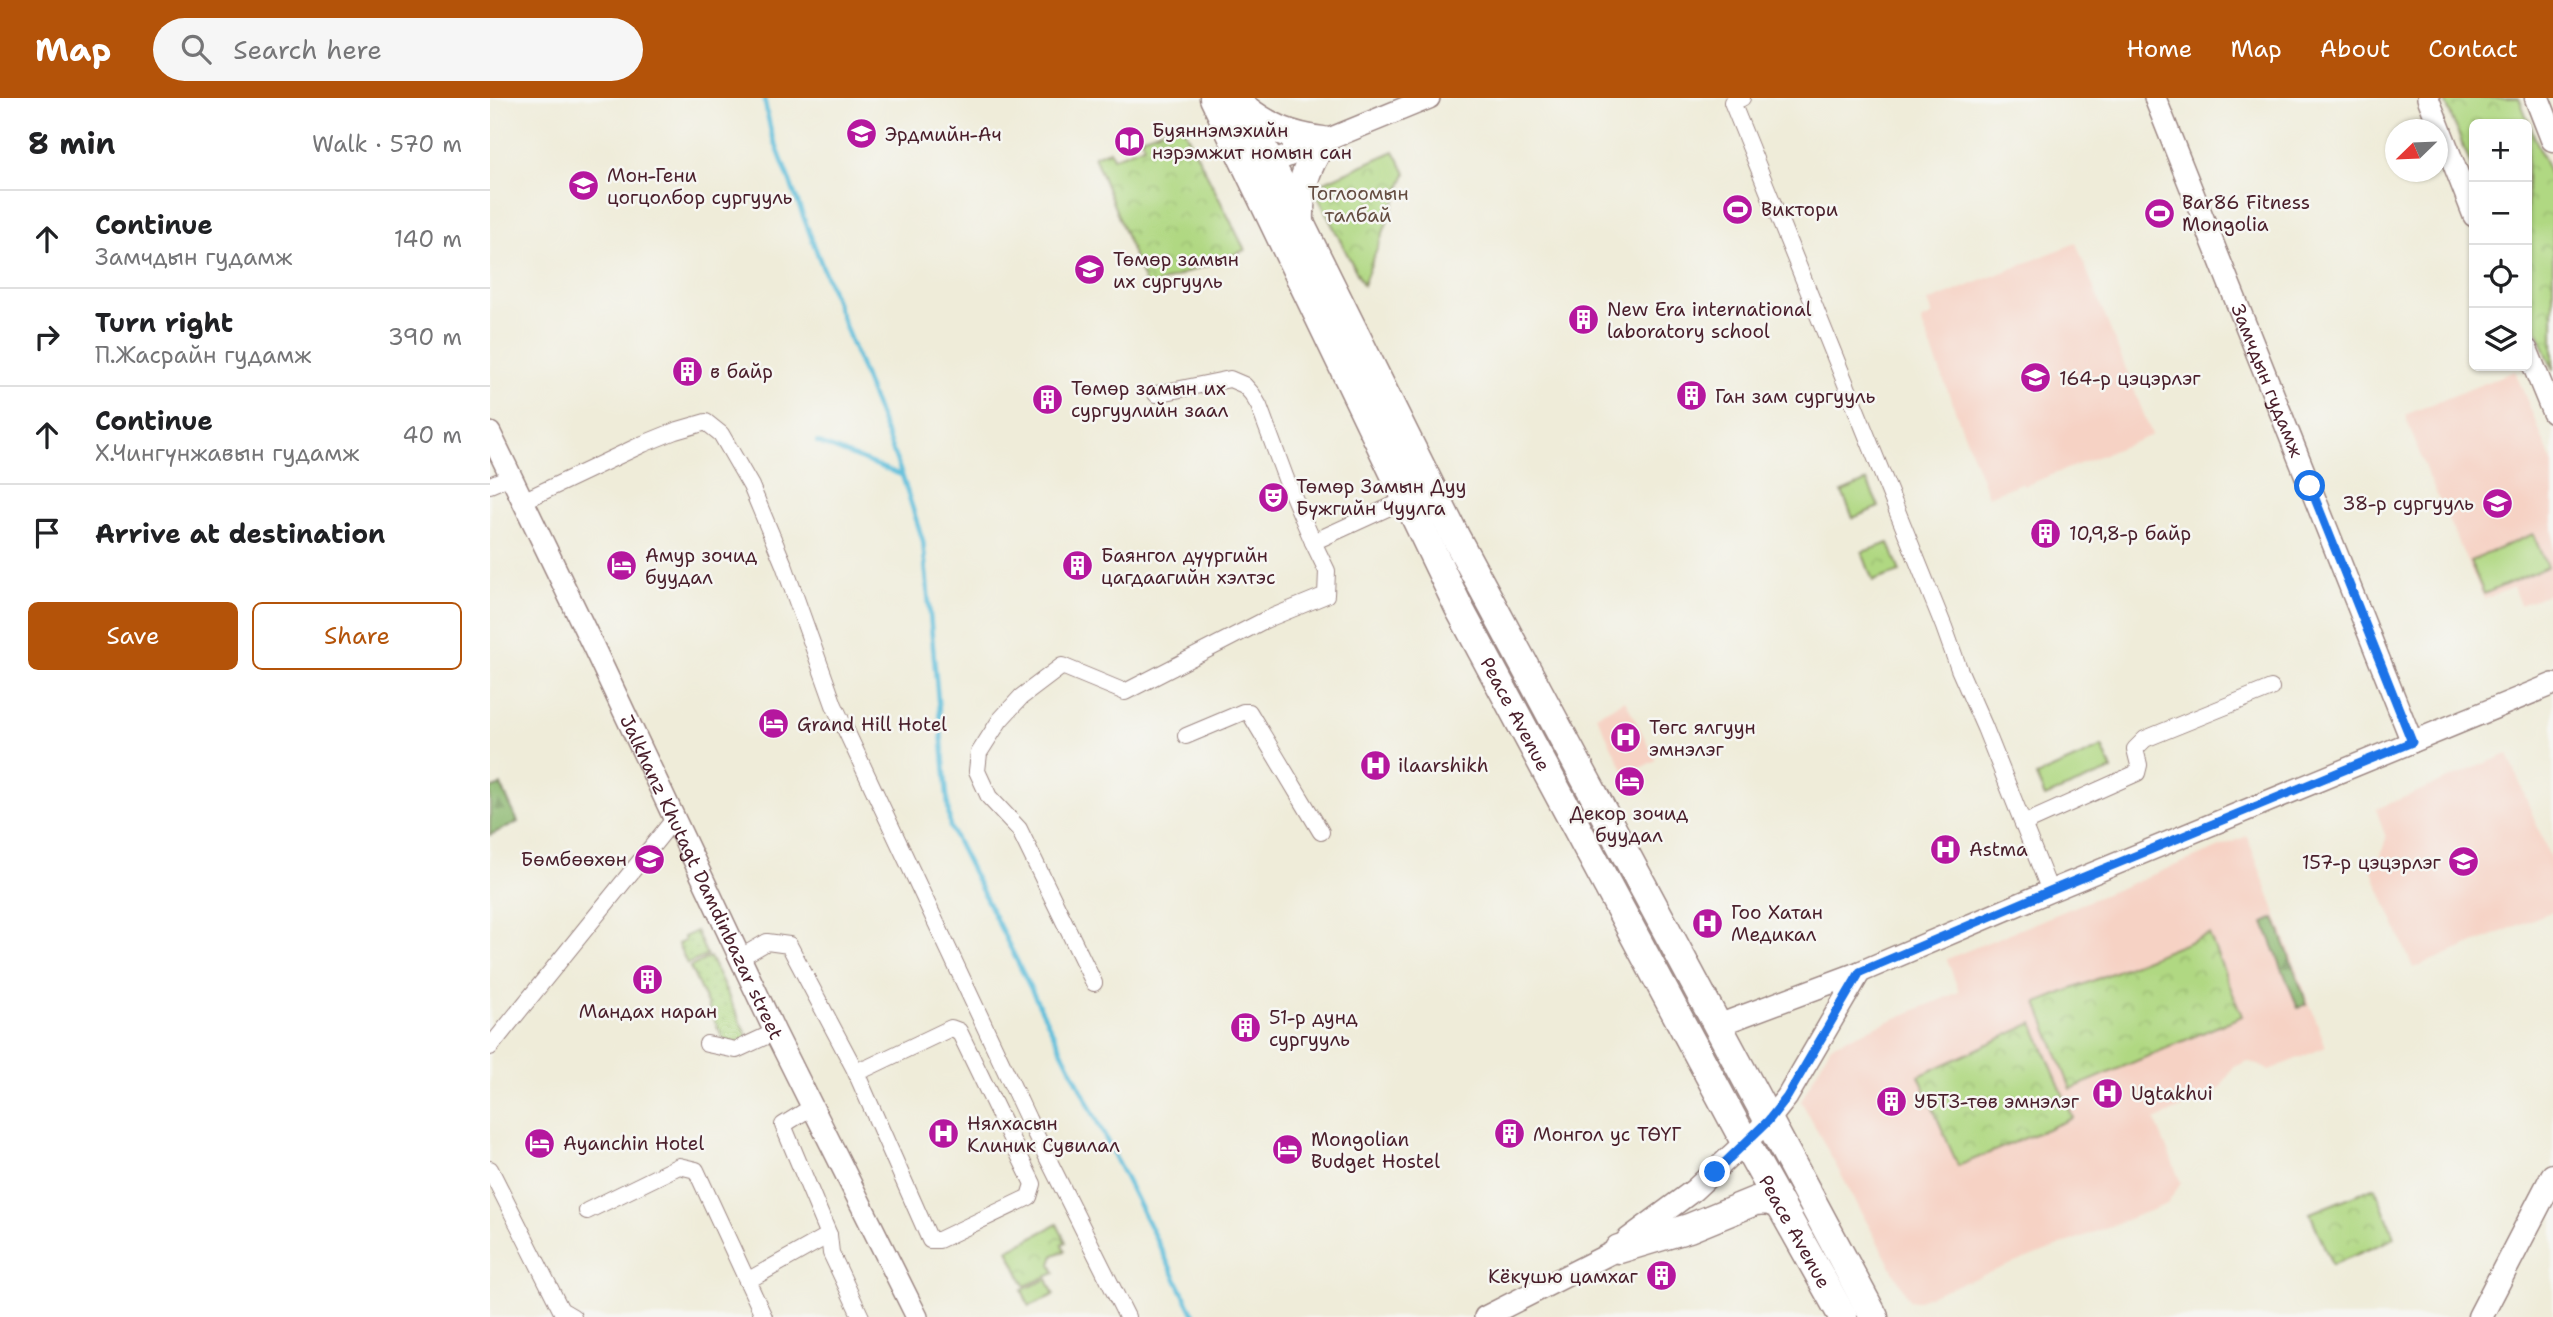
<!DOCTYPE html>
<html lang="en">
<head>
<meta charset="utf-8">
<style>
	body { margin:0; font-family:"Shantell Sans",sans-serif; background:#f6f6f6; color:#202124 }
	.controls { position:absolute; right:21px; top:21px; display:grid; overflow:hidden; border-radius:10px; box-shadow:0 2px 5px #0004 }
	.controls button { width:63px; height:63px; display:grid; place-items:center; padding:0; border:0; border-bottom:2px solid #e0e0e0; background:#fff; color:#202124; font:35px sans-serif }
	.compass { position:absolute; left:1895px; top:21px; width:63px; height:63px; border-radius:50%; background:#fff; box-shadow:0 2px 5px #0004; rotate:247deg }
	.stop { position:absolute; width:21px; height:21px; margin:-16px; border:5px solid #1a73e8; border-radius:50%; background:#fff }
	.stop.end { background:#1a73e8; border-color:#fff; box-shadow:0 2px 7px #0008 }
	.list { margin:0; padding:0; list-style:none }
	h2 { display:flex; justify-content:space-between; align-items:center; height:91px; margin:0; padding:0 28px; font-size:30px }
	h2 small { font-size:23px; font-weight:400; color:#757577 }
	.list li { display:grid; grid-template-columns:46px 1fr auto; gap:21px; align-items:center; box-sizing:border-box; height:98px; padding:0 28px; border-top:2px solid #e0e0e0 }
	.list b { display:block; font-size:26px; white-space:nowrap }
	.list p { margin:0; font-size:23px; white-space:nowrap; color:#757577 }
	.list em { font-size:23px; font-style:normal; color:#757577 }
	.actions { display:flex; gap:14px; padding:21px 28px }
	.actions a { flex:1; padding:16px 0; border:2px solid #b45309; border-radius:10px; text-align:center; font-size:24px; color:#b45309 }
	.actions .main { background:#b45309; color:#fff }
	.icon { flex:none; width:38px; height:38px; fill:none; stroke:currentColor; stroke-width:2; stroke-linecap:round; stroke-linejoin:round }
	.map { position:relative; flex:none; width:2063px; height:1219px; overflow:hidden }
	header { display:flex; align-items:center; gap:42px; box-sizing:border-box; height:98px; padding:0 35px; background:#b45309; color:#fff }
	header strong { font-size:33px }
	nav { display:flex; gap:38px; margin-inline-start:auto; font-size:24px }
	.search { width:490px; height:63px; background:#f6f6f6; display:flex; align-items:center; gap:18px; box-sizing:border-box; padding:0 24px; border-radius:38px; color:#757577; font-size:26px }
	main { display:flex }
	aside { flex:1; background:#fff }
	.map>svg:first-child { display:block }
	.built { fill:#f6d2c4 }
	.grass { fill:url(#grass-dots); stroke:#7d7c56; stroke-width:2 }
	.forest { fill:url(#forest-firs); stroke:#6b6c4e; stroke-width:2 }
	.park { fill:url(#park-crowns); stroke:#7d7c56; stroke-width:2 }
	.garden { fill:#b0d882; stroke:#7d7c56; stroke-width:2 }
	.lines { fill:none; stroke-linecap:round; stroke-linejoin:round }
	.stream { stroke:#5bbdda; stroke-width:4.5 }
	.street-casing { stroke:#9c8682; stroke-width:18 }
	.secondary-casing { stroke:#9c8682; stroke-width:24 }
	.primary-casing { stroke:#9c8682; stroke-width:27 }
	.highway-casing { stroke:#9c8682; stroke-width:31 }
	.street { stroke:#fff; stroke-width:16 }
	.secondary { stroke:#fff; stroke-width:21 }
	.primary { stroke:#fff; stroke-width:24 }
	.highway { stroke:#fff; stroke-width:28 }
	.route { stroke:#1a73e8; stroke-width:9 }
	.labels { text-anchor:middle; stroke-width:5; stroke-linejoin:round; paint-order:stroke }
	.poi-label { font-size:19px; fill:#4a1f2b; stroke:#f6f6f2; text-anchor:start }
	.park-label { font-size:19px; fill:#644d41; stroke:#f6f6f2 }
	.street-label { font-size:19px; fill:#4a1f2b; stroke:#f6f6f2 }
</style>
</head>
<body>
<header>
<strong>Map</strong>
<div class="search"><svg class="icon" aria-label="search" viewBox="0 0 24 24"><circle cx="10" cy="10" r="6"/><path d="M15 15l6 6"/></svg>Search here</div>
<nav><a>Home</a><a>Map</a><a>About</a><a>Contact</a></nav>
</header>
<main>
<aside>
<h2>8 min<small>Walk · 570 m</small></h2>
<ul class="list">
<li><svg class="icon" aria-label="ahead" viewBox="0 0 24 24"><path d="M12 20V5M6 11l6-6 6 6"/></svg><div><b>Continue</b><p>Замчдын гудамж</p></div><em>140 m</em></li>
<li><svg class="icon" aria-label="right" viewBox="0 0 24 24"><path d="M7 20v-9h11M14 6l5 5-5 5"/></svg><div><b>Turn right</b><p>П.Жасрайн гудамж</p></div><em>390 m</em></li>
<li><svg class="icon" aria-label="ahead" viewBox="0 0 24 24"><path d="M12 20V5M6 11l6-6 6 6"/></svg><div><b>Continue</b><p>Х.Чингүнжавын гудамж</p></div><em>40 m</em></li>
<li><svg class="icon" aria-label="arrive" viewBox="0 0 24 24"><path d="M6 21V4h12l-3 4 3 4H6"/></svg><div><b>Arrive at destination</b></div></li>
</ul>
<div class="actions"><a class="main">Save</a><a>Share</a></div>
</aside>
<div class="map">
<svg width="2063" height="1219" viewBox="0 0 2063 1219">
	<defs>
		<pattern id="grass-dots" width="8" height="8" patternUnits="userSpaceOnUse" patternTransform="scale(1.75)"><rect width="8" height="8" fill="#b0d882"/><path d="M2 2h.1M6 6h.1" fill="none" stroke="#99b970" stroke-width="1.8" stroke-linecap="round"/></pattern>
		<pattern id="forest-firs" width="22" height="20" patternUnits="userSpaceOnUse" patternTransform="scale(1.75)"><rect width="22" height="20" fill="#8cb870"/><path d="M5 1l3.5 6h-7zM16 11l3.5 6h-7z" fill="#74955c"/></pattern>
		<pattern id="park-crowns" width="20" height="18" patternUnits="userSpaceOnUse" patternTransform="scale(1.75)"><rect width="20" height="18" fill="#b0d882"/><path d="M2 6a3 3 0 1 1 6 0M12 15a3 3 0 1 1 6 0" fill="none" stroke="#99b970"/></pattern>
	</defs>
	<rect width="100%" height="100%" fill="#f6f6f2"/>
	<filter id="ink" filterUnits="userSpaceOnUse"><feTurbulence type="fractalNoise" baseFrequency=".0143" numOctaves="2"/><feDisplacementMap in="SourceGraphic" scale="14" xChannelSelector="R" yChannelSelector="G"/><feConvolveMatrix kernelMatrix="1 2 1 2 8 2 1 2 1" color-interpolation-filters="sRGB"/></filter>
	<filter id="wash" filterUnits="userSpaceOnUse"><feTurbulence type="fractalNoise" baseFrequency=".00686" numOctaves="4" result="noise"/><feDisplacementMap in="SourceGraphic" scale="28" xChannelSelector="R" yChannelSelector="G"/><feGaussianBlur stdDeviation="1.57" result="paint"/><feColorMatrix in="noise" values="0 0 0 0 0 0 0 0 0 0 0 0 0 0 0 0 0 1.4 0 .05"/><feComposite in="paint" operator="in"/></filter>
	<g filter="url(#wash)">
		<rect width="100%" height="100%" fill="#efecd9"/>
		<g class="built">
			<path d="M1586 145 1662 337 1534 388 1531 385 1498 398 1431 223 1443 217 1438 204Z"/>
			<path d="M2025 273 2063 366V494L2030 507 2023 489 1994 501 1937 375 1915 317Z"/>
			<path d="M1135 602 1166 662 1136 677 1106 617Z"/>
			<path d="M2018 656 2063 767V813L1923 870 1880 768 1890 761 1896 740 1886 711Z"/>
			<path d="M1757 738 1836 949 1779 972 1758 963 1744 969 1728 993 1665 1022 1691 1085 1677 1106 1426 1203 1419 1202 1311 1003 1341 947 1469 894 1457 861Z"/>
		</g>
		<g class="grass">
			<path d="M206 833 217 858 197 866 188 846 195 843 194 839Z"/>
			<path d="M220 859 258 940 242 946 234 943 200 869Z"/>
		</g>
		<g class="forest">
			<path d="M11 687 28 724 0 737V691Z"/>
			<path d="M1785 820 1817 906 1808 910 1774 825Z"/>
		</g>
		<g class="park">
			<path d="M1954 0H2029L2063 85V272L2037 207V26H1984V75Z"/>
			<path d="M691 25 755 152 657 190 604 58 620 52 623 60 654 48 651 39Z"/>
			<path d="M904 53 916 75 873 187 823 89Z"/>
			<path d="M1399 445 1410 474 1383 483 1372 454Z"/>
			<path d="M1719 836 1752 918 1581 991 1547 905Z"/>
			<path d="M1543 925 1583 1020 1468 1068 1429 978Z"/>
			<path d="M1885 1089 1905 1140 1842 1167 1820 1115Z"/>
			<path d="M567 1126 576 1144 572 1146 575 1153 564 1157 561 1166 565 1175 535 1188 518 1152Z"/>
		</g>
		<g class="garden">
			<path d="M1377 383 1389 409 1363 420 1352 394Z"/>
			<path d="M2043 436 2057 469 1994 496 1980 463Z"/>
			<path d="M1612 649 1622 672 1555 699 1546 678Z"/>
			<path d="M557 1181 564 1197 539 1208 532 1192Z"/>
		</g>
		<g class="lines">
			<g class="stream">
				<path d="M274 0 281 34 412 377 433 443 460 729 705 1219"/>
				<path d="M327 344 411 377"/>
			</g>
		</g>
	</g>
	<g filter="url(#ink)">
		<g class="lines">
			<defs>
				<g id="street">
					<path d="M1252 0 1242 4 1454 529 1469 571 1495 630 1560 793"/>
					<path d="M666 296 740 281 754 287 762 296 769 308 796 381 823 444"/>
					<path d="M0 387 21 378"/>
					<path d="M33 403 153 346 185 333 216 324 231 336 261 388 294 467 344 607 538 1021 637 1219"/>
					<path d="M696 638 753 614H759L831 734"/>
					<path d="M1533 726 1647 675 1649 667 1645 651 1655 641 1781 590"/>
					<path d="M251 859 277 844 299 847 364 970 440 1142H449L539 1099 543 1086 469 933 461 930 375 971 364 970"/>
					<path d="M604 885 529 731 499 699 487 673 489 655 510 622 531 599 572 568 635 594 775 522 836 497 837 473 823 444 915 402"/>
					<path d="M217 946 246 952 285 934"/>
					<path d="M0 949 185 720"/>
					<path d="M322 1009 293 1027 339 1137 341 1155 371 1219"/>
					<path d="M0 1071 71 1212 83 1219"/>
					<path d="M97 1113 189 1068 206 1072 274 1219"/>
					<path d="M257 1183 339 1137"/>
				</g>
				<g id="secondary">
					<path id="s1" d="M1665 0 1922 644"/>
					<path d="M1938 0 1984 118"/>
					<path d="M766 71 939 0"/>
					<path d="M2037 252 2063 315"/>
					<path id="s2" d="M0 335 104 550 285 934 427 1219"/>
					<path d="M1226 928 1370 874 1560 793 2063 586"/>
					<path d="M995 1219 1129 1151 1138 1141 1204 1092 1278 1023 1297 999 1370 874"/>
				</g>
				<g id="primary">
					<path d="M2047 0 2063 41"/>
					<path d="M1990 1219 2063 1078"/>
				</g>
				<g id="highway">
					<path id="s3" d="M724 0 969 510 1255 1044 1353 1219"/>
					<path d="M748 0 965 438 1384 1219"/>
					<path d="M755 11C779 30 802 39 833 43 814 73 809 90 810 125"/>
					<path d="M1129 1151 1199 1130 1265 1103 1278 1102 1290 1107"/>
				</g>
			</defs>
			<use href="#street" class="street-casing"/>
			<use href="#secondary" class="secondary-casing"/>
			<use href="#primary" class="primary-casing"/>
			<use href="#highway" class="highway-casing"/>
			<use href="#street" class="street"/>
			<use href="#secondary" class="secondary"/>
			<use href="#primary" class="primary"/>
			<use href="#highway" class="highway"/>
		</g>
	</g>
	<g class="lines" filter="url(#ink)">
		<path class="route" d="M1225 1074 1278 1023 1297 999 1370 874 1560 793 1922 644 1820 388"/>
	</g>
	<defs>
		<symbol id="school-disc" viewBox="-11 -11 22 22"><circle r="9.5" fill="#b5179e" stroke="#f6f6f2"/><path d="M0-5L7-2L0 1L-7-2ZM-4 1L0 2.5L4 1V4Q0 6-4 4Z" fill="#fff"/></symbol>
		<symbol id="library-disc" viewBox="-11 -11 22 22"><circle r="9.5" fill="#b5179e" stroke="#f6f6f2"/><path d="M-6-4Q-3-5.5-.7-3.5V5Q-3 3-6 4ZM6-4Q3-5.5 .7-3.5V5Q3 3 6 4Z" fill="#fff"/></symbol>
		<symbol id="stadium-disc" viewBox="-11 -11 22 22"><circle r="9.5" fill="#b5179e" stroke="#f6f6f2"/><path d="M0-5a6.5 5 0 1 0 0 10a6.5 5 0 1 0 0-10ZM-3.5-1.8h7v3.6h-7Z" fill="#fff"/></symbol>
		<symbol id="university-disc" viewBox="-11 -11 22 22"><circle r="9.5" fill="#b5179e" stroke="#f6f6f2"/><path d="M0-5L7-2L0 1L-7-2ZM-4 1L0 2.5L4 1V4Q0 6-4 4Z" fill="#fff"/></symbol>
		<symbol id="building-disc" viewBox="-11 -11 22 22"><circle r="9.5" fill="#b5179e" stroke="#f6f6f2"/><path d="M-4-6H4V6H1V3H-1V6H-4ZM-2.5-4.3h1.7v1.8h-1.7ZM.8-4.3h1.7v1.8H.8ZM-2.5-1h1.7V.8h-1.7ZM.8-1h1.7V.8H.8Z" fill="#fff"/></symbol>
		<symbol id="theatre-disc" viewBox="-11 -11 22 22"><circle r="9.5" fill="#b5179e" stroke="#f6f6f2"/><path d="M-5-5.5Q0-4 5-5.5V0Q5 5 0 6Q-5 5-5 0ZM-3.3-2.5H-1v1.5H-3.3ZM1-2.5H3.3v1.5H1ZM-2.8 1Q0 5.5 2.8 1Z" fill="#fff"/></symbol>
		<symbol id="hotel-disc" viewBox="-11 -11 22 22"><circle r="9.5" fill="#b5179e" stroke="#f6f6f2"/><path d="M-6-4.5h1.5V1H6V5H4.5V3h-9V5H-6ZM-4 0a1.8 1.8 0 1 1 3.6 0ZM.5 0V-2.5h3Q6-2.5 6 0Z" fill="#fff"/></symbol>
		<symbol id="hospital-disc" viewBox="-11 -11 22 22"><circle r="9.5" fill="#b5179e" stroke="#f6f6f2"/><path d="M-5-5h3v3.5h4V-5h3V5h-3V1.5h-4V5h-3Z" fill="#fff"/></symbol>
	</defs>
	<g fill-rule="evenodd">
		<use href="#school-disc" x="354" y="18" width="35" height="35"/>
		<use href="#library-disc" x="622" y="26" width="35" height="35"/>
		<use href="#school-disc" x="76" y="70" width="35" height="35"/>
		<use href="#stadium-disc" x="1230" y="94" width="35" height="35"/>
		<use href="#stadium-disc" x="1652" y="98" width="35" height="35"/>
		<use href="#university-disc" x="582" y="154" width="35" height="35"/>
		<use href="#building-disc" x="1076" y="204" width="35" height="35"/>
		<use href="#building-disc" x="180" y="256" width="35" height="35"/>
		<use href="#school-disc" x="1528" y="262" width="35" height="35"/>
		<use href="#building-disc" x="1184" y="280" width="35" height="35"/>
		<use href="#building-disc" x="540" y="284" width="35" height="35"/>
		<use href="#theatre-disc" x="766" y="382" width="35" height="35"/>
		<use href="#school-disc" x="1990" y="388" width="35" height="35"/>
		<use href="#building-disc" x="1538" y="418" width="35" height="35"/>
		<use href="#hotel-disc" x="114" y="450" width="35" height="35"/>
		<use href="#building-disc" x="570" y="450" width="35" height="35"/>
		<use href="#hotel-disc" x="266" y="608" width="35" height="35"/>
		<use href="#hospital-disc" x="1118" y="622" width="35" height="35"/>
		<use href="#hospital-disc" x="868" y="650" width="35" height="35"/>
		<use href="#hotel-disc" x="1122" y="666" width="35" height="35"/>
		<use href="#hospital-disc" x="1438" y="734" width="35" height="35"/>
		<use href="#school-disc" x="142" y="744" width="35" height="35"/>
		<use href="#school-disc" x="1956" y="746" width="35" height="35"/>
		<use href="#hospital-disc" x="1200" y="808" width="35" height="35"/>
		<use href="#building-disc" x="140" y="864" width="35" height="35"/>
		<use href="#building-disc" x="738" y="912" width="35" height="35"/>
		<use href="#hospital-disc" x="1600" y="978" width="35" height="35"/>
		<use href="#building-disc" x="1384" y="986" width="35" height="35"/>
		<use href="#hospital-disc" x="436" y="1018" width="35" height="35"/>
		<use href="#building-disc" x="1002" y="1018" width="35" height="35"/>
		<use href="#hotel-disc" x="32" y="1028" width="35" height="35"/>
		<use href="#hotel-disc" x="780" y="1034" width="35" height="35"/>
		<use href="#building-disc" x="1154" y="1160" width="35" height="35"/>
	</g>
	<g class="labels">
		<g class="poi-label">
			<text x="662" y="39">Буяннэмэхийн<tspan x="662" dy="22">нэрэмжит номын сан</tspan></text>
			<text x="395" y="43">Эрдмийн-Ач</text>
			<text x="117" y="84">Мон-Гени<tspan x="117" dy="22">цогцолбор сургууль</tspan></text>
			<text x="1692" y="111">Bar86 Fitness<tspan x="1692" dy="22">Mongolia</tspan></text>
			<text x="1271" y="118">Виктори</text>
			<text x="623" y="168">Төмөр замын<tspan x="623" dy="22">их сургууль</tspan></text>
			<text x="1117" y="218">New Era international<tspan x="1117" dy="22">laboratory school</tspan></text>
			<text x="220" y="280">в байр</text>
			<text x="1569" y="287">164-р цэцэрлэг</text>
			<text x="581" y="297">Төмөр замын их<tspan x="581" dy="22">сургуулийн заал</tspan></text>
			<text x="1225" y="305">Ган зам сургууль</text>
			<text x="806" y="395">Төмөр Замын Дуу<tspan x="806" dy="22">Бүжгийн Чуулга</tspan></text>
			<text x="1984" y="412" text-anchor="end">38-р сургууль</text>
			<text x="1579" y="442">10,9,8-р байр</text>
			<text x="155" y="464">Амур зочид<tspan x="155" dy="22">буудал</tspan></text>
			<text x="611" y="464">Баянгол дүүргийн<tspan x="611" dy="22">цагдаагийн хэлтэс</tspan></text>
			<text x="307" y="633">Grand Hill Hotel</text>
			<text x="1159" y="636">Төгс ялгуун<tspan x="1159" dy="22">эмнэлэг</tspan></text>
			<text x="908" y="674">ilaarshikh</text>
			<text x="1139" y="722" text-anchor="middle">Декор зочид<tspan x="1139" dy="22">буудал</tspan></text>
			<text x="1479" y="758">Astma</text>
			<text x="137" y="768" text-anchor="end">Бөмбөөхөн</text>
			<text x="1951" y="771" text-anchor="end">157-р цэцэрлэг</text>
			<text x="1241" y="821">Гоо Хатан<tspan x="1241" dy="22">Медикал</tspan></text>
			<text x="158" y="920" text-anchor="middle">Мандах наран</text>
			<text x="779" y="926">51-р дунд<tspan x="779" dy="22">сургууль</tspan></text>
			<text x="1641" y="1002">Ugtakhui</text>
			<text x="1424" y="1010">УБТЗ-төв эмнэлэг</text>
			<text x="477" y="1032">Нялхасын<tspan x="477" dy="22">Клиник Сувилал</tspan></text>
			<text x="1043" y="1043">Монгол ус ТӨҮГ</text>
			<text x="821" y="1048">Mongolian<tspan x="821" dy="22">Budget Hostel</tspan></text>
			<text x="73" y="1052">Ayanchin Hotel</text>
			<text x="1148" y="1185" text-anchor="end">Кёкүшю цамхаг</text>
		</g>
		<g class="park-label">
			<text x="868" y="102">Тоглоомын<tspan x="868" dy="22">талбай</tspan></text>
		</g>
		<g class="street-label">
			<text dy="7" stroke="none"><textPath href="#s1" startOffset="304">Замчдын гудамж</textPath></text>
			<text dy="7" stroke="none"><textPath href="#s3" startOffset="686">Peace Avenue</textPath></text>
			<text dy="7" stroke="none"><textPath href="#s2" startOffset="492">Jalkhanz Khutagt Damdinbazar street</textPath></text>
			<text dy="7" stroke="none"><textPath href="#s3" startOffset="1274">Peace Avenue</textPath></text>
		</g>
	</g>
</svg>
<div class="controls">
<button>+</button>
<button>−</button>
<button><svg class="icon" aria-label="locate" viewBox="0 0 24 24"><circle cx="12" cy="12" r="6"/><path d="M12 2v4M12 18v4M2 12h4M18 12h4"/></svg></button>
<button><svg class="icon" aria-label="layers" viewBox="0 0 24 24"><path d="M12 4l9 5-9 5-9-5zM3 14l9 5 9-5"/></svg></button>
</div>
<svg class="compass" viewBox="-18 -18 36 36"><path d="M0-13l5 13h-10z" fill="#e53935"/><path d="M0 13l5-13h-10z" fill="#757577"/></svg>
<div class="stop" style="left:1820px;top:388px"></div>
<div class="stop end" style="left:1225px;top:1074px"></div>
</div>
</main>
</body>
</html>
